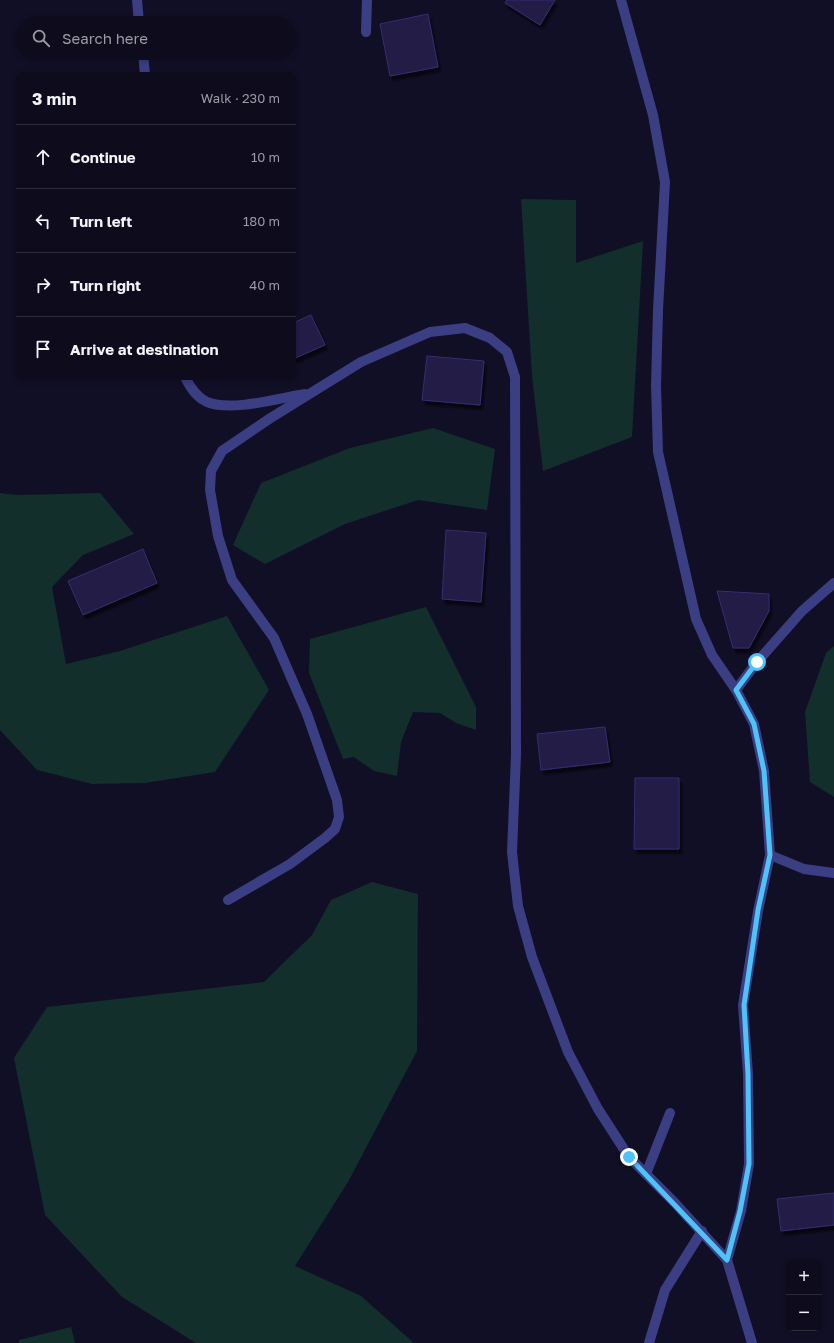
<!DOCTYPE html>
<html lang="en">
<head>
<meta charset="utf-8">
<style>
	body { margin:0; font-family:"Golos Text",sans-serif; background:#161425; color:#f1f3f6 }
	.controls { position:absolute; right:12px; bottom:12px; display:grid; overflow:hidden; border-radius:8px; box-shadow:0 2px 6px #0003 }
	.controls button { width:36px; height:36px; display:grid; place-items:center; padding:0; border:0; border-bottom:1px solid #2d2b3b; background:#0d0b1c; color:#f1f3f6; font:20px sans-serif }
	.stop { position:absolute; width:12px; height:12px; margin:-9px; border:3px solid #4fc3f7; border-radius:50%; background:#fff }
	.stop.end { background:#4fc3f7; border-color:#fff; box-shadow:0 1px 4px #0008 }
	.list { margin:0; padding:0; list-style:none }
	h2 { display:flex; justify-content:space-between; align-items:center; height:52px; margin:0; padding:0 16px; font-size:17px }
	h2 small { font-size:13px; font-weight:400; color:#9a9ba3 }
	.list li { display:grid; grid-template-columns:26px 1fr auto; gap:12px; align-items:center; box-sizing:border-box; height:64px; padding:0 16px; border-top:1px solid #2d2b3b }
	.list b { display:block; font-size:15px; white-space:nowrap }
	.list em { font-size:13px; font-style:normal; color:#9a9ba3 }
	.icon { flex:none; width:22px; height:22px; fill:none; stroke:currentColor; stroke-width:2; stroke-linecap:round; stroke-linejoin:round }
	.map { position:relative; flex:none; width:834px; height:1343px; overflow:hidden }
	.search { position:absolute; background:#0d0b1c; box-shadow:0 2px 6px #0003; left:16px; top:16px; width:280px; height:44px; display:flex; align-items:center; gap:10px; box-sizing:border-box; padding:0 14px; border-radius:22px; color:#9a9ba3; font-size:15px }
	.panel { position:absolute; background:#0d0b1c; box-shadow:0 2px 6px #0003; left:16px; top:72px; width:280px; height:308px; border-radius:8px }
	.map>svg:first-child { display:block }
	.green { fill:#122f2b }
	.building { fill:#201b46; stroke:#362e71; filter:url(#shadow) }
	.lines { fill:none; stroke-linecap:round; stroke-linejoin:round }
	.minor { stroke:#3b3e83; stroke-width:10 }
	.route { stroke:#4fc3f7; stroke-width:5 }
</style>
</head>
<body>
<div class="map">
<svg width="834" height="1343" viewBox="0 0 834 1343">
	<defs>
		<filter id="shadow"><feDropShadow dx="2.5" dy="4.5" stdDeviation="1" flood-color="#0009"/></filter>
	</defs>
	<rect width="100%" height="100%" fill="#110f25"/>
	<g class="green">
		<path d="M521 199 576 200V263L643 241 632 437 543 471 532 376Z"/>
		<path d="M433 428 495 449 487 510 418 500 345 524 265 564 233 545 261 483 350 448Z"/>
		<path d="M0 493 18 495 100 493 134 534 83 555 52 587 66 664 120 651 227 616 269 690 215 772 145 783 92 784 37 770 0 730Z"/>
		<path d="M426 607 476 707V730L456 723 440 713 413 712 401 742 397 776 374 771 354 757 343 759 309 673 310 639Z"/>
		<path d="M834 646V797L810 782 805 712 826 653Z"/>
		<path d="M372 882 418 894 417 1051 348 1182 295 1266 361 1296 414 1343H196L122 1297 45 1215 14 1058 47 1007 264 982 312 935 331 900Z"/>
		<path d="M71 1327 75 1343H19V1340Z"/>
	</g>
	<g class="building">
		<path d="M507 0H555L540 25 505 3Z"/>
		<path d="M428 14 438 67 390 76 380 24Z"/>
		<path d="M311 315 325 345 293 359V323Z"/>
		<path d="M427 356 484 361 480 405 422 400Z"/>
		<path d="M446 530 486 533 481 602 442 599Z"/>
		<path d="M143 549 157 583 83 615 68 581Z"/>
		<path d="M717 591 769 594V611L749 648H733Z"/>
		<path d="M605 727 610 762 541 770 537 734Z"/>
		<path d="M635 778H679V849H634Z"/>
		<path d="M834 1193V1225L781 1231 777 1199Z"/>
	</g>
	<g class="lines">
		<g class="minor">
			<path d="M137 0 139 23"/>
			<path d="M621 0 653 115 665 182 658 310 656 386 658 452 696 619 712 655 736 690 754 724 764 771 770 855 758 911 743 1005 748 1074 749 1164 741 1211 727 1260"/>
			<path d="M366 32 367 0"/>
			<path d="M143 53 145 75"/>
			<path d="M185 377C190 387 196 397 207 402 233 412 278 398 305 394"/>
			<path d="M736 690 757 662 802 611 834 583"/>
			<path d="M770 855 804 869 834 873"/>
			<path d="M228 900 290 864 325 838 335 829 339 817 337 800 307 714 274 638 232 580 218 536 210 490 211 471 222 451 269 419 361 362 430 332 465 328 490 338 507 352 515 377 516 755 512 852 518 906 532 957 568 1052 598 1109 629 1157 675 1203 727 1260 752 1343"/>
			<path d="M646 1174 670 1113"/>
			<path d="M649 1343 665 1290 702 1231"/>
		</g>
	</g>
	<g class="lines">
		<path class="route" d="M629 1157 727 1260 740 1211 749 1164 748 1074 744 1005 758 910 770 855 764 771 754 724 736 690 757 662"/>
	</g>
</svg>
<div class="controls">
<button>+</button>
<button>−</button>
</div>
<div class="stop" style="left:757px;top:662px"></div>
<div class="stop end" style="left:629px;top:1157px"></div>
<div class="search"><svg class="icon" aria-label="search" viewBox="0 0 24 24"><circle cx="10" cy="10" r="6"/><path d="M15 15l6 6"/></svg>Search here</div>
<section class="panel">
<h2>3 min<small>Walk · 230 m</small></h2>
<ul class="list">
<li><svg class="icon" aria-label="ahead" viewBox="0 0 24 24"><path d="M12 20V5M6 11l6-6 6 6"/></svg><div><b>Continue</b></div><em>10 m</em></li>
<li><svg class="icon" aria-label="left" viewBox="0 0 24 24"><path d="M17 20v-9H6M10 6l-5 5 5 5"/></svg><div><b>Turn left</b></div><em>180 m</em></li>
<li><svg class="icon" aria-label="right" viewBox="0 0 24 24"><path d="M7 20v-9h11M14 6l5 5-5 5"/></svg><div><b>Turn right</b></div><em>40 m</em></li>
<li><svg class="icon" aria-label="arrive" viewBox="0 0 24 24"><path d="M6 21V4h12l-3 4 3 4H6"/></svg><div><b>Arrive at destination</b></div></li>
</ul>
</section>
</div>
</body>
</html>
